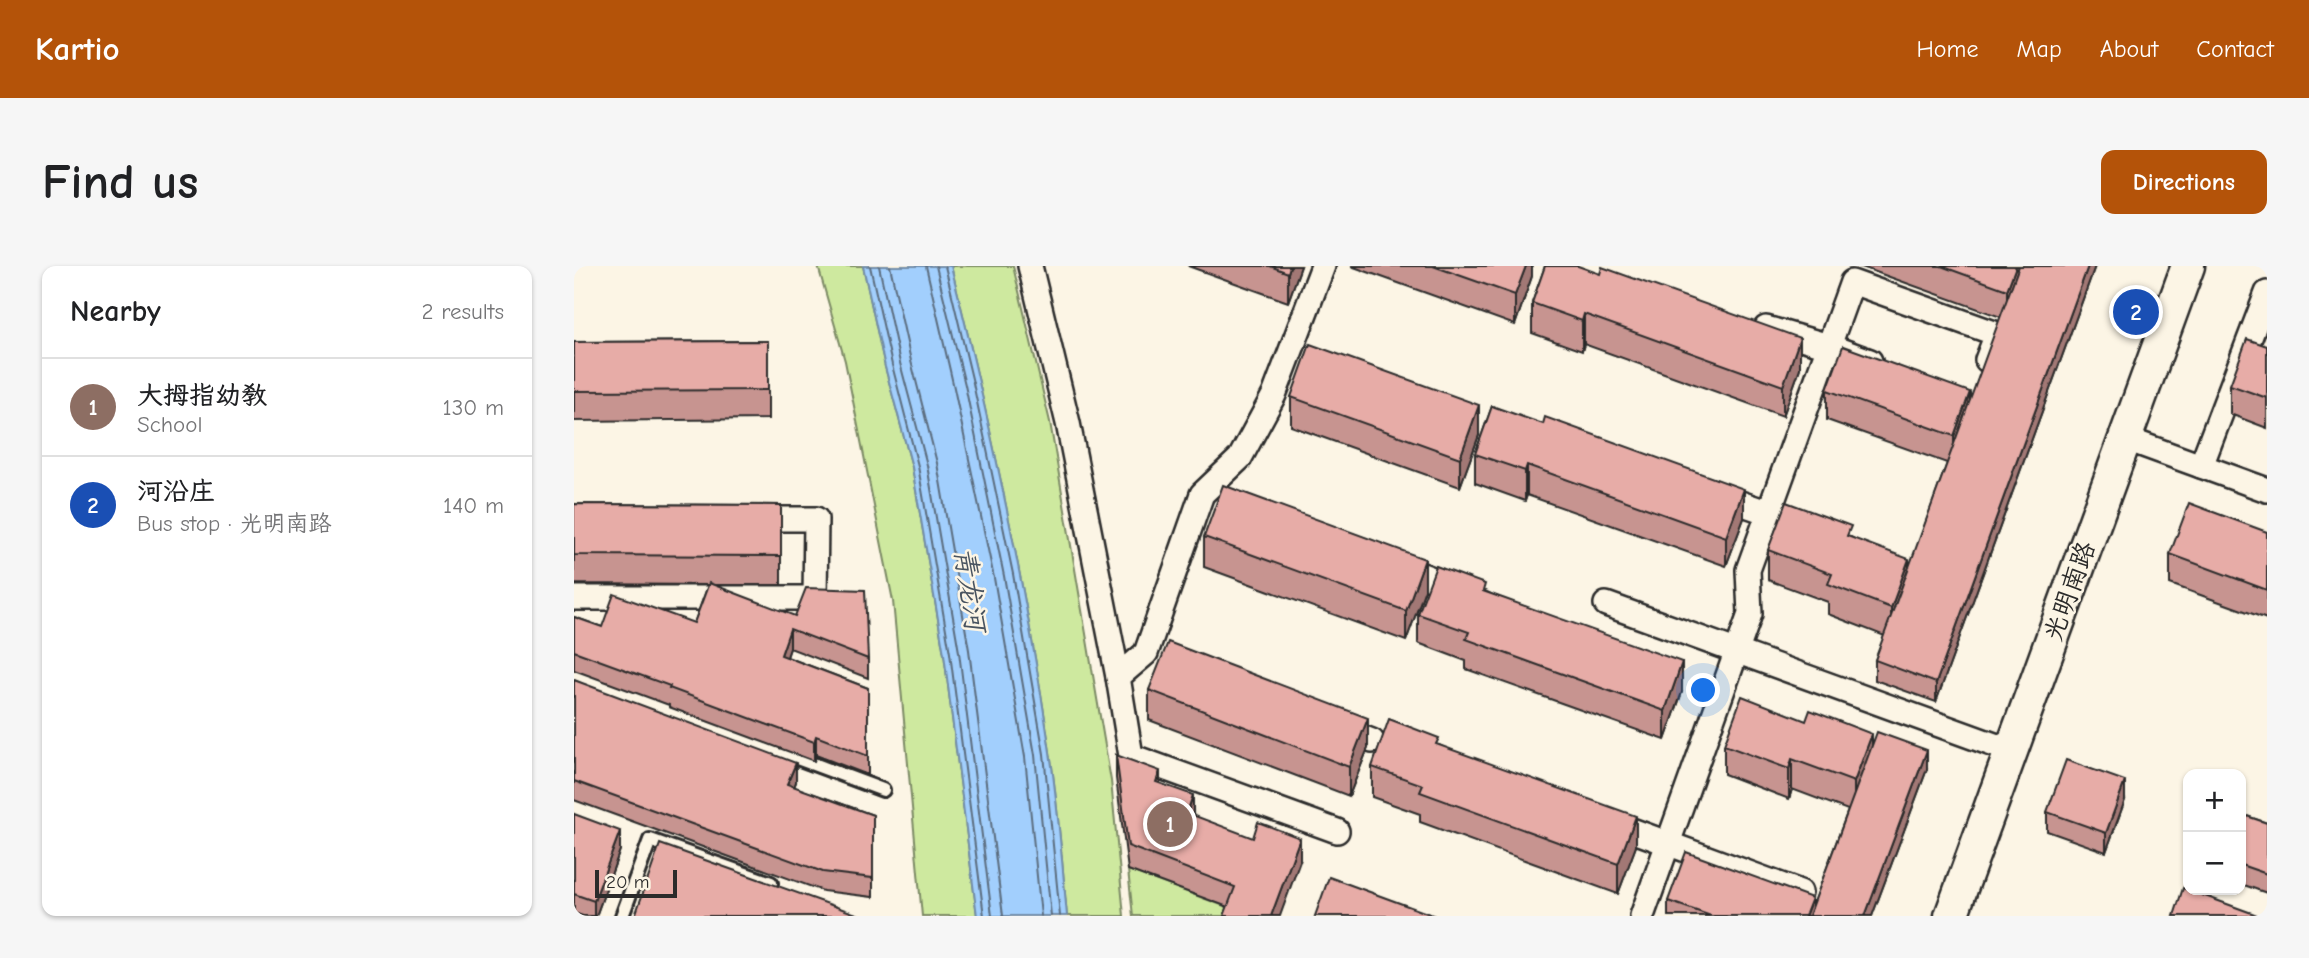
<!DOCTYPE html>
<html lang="en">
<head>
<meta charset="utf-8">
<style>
	body { margin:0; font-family:"Comic Neue","LXGW WenKai TC",sans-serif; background:#f6f6f6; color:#202124 }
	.controls { position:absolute; right:21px; bottom:21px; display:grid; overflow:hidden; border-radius:14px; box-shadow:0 2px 5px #0004 }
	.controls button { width:63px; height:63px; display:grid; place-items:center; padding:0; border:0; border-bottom:2px solid #e0e0e0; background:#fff; color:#202124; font:35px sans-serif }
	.scale { position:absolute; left:21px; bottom:18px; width:82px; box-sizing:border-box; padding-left:7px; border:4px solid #2b2b2b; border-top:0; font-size:19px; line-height:24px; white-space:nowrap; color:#2b2b2b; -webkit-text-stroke:5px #fcf5e5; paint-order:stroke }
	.you { position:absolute; left:1130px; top:425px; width:24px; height:24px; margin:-18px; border:5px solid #fff; border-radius:50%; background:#1a73e8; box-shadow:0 0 0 10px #1a73e833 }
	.badge { display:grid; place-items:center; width:46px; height:46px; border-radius:50%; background:#b45309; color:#fff; font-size:23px; font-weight:700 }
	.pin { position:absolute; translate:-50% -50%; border:4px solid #fff; box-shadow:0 2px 7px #0006 }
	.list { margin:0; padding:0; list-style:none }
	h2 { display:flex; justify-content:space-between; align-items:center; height:91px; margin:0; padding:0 28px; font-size:30px }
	h2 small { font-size:23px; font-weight:400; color:#757577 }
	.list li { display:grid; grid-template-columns:46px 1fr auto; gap:21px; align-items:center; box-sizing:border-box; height:98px; padding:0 28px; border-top:2px solid #e0e0e0 }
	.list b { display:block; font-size:26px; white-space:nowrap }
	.list p { margin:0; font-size:23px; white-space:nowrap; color:#757577 }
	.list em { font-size:23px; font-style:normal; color:#757577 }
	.map { position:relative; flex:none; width:1693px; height:650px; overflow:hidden; border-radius:14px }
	header { display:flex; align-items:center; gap:42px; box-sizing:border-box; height:98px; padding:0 35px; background:#b45309; color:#fff }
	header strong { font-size:33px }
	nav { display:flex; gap:38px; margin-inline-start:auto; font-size:24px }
	.intro { display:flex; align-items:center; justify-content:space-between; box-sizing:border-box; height:168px; padding:0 42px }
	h1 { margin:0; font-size:49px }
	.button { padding:18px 32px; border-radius:14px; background:#b45309; color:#fff; font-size:24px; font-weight:700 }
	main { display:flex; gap:42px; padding:0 42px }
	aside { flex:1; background:#fff; border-radius:14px; box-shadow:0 2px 5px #0004 }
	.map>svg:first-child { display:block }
	.green { fill:#cee99f; stroke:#7c8a65; stroke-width:2 }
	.water { fill:#a2cffd; stroke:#728da9; stroke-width:2 }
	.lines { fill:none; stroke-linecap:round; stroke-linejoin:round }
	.shore { stroke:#5b6d7f; stroke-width:2 }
	.lane-casing { stroke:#2b2b2b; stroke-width:18 }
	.street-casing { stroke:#2b2b2b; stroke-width:28 }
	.secondary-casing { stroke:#2b2b2b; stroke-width:37 }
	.lane { stroke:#fcf5e5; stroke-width:12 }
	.street { stroke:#fcf5e5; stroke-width:23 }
	.secondary { stroke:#fcf5e5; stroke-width:32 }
	.wall { fill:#c79490; stroke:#2b2b2b; stroke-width:2 }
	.shaded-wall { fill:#a27875; stroke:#2b2b2b; stroke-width:2 }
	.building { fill:#e7aca7; stroke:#2b2b2b; stroke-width:2 }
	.labels { text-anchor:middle; stroke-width:5; stroke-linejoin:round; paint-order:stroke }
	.street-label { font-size:26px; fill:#2b2b2b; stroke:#fcf5e5 }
	.water-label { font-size:28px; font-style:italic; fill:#495460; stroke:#fcf5e5 }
</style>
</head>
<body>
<header>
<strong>Kartio</strong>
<nav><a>Home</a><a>Map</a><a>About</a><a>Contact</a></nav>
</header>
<div class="intro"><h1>Find us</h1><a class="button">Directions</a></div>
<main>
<aside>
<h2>Nearby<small>2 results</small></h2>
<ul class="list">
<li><span class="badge" style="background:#8d6e63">1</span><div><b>大拇指幼教</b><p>School</p></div><em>130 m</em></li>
<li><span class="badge" style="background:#1a4fb4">2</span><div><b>河沿庄</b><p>Bus stop · 光明南路</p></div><em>140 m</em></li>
</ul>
</aside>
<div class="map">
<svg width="1693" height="650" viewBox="0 0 1693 650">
	<rect width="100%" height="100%" fill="#fcf5e5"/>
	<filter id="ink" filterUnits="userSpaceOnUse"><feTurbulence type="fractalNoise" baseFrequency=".0143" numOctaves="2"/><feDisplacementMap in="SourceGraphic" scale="14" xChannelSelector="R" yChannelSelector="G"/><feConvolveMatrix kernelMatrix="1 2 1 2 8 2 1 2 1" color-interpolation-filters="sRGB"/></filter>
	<g filter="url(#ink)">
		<g class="green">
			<path d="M244 0H289L311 101 338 201 370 388 403 650H348L319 335 271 95Z"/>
			<path d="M377 0H439L476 156 537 515 550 650H493C488 595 484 540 476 486 452 322 417 160 377 0Z"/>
			<path d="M554 604 661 644 659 650H559Z"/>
		</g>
		<path class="water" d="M289 0H377C417 160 452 322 476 486 484 540 488 595 493 650H403L370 388 338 201 311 101Z"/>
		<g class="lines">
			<g class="shore">
				<path d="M296 0 318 99 344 200 376 387 410 650"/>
				<path d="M305 0 326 97 353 199 385 386 418 650"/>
				<path d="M316 0 337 95 363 197 395 384 429 650"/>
				<path d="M352 0 380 122 420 312 451 491 467 650"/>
				<path d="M362 0 391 119 430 310 461 489 477 650"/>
				<path d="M371 0 399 117 439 308 470 488 486 650"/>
			</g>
			<defs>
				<g id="lane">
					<path d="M0 409 309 524"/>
					<path d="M48 650 76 574 197 617"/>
				</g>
				<g id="street">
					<path d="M456 0 494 157 544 411 572 387 628 228 666 192 700 129 749 0"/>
					<path d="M1192 62 1255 80 1296 95"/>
					<path d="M1550 172 1693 224"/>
					<path d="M1627 200 1693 27"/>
					<path d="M1140 228 1207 251"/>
					<path d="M822 299 856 312"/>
					<path d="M0 332H241L242 253H178"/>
					<path d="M1032 338 1437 485"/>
					<path d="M544 411 557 490 763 565"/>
					<path d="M764 462 798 475"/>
					<path d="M1033 555 1226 626"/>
					<path d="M1068 650 1176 348 1174 304 1278 16 1423 68 1413 94"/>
				</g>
				<path id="secondary" d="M1377 650 1614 0"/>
			</defs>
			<use href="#lane" class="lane-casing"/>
			<use href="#street" class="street-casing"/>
			<use href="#secondary" class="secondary-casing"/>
			<use href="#lane" class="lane"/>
			<use href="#street" class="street"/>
			<use href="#secondary" class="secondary"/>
		</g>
		<g class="wall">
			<path d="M614 0H727L714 36Z"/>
			<path d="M777 0H958V10L941 59Z"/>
			<path d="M971 0 1226 102 1209 150 1010 78 1008 85 958 67V37Z"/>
			<path d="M1285 0H1521L1362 436 1301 414V394L1311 370 1254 348V336L1194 314V284L1277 271 1335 303 1373 197 1253 154V124L1396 136 1427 51Z"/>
			<path d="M194 75V153L0 155V76Z"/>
			<path d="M1693 80V162L1656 148V119Z"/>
			<path d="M717 131 905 169 886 221 717 160Z"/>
			<path d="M918 140 1170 252 1152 300 953 229 951 235 901 217V188Z"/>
			<path d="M0 238 207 239V319H140L294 393V412L216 382 213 391 294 422V509L242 489 240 495 95 441V439L0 404V351L28 361 120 357 134 319 0 318Z"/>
			<path d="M1693 266V353L1596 318V288Z"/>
			<path d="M630 271 851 323 832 375 630 301Z"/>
			<path d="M911 325 1108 426 1091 474 892 403V395L844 377V348Z"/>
			<path d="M0 414 222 516 220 521 299 549V631L249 625 0 534Z"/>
			<path d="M575 424 794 482 775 530 575 454Z"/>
			<path d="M1232 455 1298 478 1353 503 1298 650H1094V635L1238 642 1274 544 1218 523 1215 533 1150 508V479Z"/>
			<path d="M865 479 1062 580 1044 628 846 556V548L798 531V501Z"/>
			<path d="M542 489 586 517 619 550 726 595 654 641 554 604 542 512Z"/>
			<path d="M1551 534 1532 586 1473 565V546Z"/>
			<path d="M0 548 46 584 22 650H9L0 647Z"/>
			<path d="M1667 548 1693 557V627L1667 618Z"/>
		</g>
		<g class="shaded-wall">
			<path d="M716 0H727L714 36V7Z"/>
			<path d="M952 0H958V10L941 59V29Z"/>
			<path d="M1442 0H1452L1433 53V24Z"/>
			<path d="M1514 0H1521L1362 436V417Z"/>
			<path d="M1010 48V78L1008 85V55Z"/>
			<path d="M1226 72V102L1209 150V120Z"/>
			<path d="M1396 126V156L1380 200V170Z"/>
			<path d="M905 139V169L886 221V192Z"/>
			<path d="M953 199V229L951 235V205Z"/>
			<path d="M1170 223V252L1152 300V271Z"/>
			<path d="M851 293V323L832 375V345Z"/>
			<path d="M1335 293V323L1317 372V342Z"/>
			<path d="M216 363V382L207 408V389Z"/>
			<path d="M1108 396V426L1091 474V445Z"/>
			<path d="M794 452V482L775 530V501Z"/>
			<path d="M1298 468V497L1280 546V516Z"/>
			<path d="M242 470V489L240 495V476Z"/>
			<path d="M1353 484V503L1298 650H1291Z"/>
			<path d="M1218 493V523L1215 533V503Z"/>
			<path d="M222 497V516L213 537V518Z"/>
			<path d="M586 505V528L582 516Z"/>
			<path d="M1551 515V534L1532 586V567Z"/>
			<path d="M619 529V553L613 547Z"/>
			<path d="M1062 550V580L1044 628V598Z"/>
			<path d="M46 565V584L22 650H20V635Z"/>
			<path d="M726 572V595L706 650H697Z"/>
			<path d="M1238 632V650H1231Z"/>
		</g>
		<g class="building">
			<path d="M696 0H716L714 7Z"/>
			<path d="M859 0H952L941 29Z"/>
			<path d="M971 0H1004L1026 8 1028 1 1226 72 1209 120 1010 48 1008 55 958 37Z"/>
			<path d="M1367 0H1442L1433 24Z"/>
			<path d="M1445 0H1514L1362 417 1301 394Z"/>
			<path d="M1673 73 1693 80V132L1656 119Z"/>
			<path d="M194 75V124L0 125V76Z"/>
			<path d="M736 78 905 139 886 192 717 131Z"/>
			<path d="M1269 80 1396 126 1380 170 1253 124Z"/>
			<path d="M918 140 969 158 971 151 1170 223 1152 271 953 199 951 205 901 188Z"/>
			<path d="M649 219 851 293 832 345 630 271Z"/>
			<path d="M1212 236 1277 260 1273 270 1335 293 1317 342 1254 318 1258 308 1194 284Z"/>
			<path d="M1615 237 1693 266V324L1596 288Z"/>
			<path d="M0 238 207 239V290L0 289Z"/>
			<path d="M862 300 911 318 909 325 1108 396 1091 445 892 373 895 366 844 348Z"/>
			<path d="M135 317 221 350 232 322 291 324 294 393 216 363 207 389 294 422V490L242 470 240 476 95 422 96 420 0 385V351L28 361 40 328 120 357Z"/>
			<path d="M594 376 794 452 775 501 575 424Z"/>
			<path d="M0 414 222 497 213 518 299 549V612L249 606 0 515Z"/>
			<path d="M1168 430 1232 455 1236 444 1298 468 1280 516 1218 493 1215 503 1150 479Z"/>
			<path d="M815 453 865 472 862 478 1062 550 1044 598 846 526 849 519 798 501Z"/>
			<path d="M1303 466 1353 484 1291 650H1235Z"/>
			<path d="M542 489 586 505 582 516 619 529 613 547 679 572 684 556 726 572 697 650H650L661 621 554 580Z"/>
			<path d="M1492 494 1551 515 1532 567 1473 546Z"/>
			<path d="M0 548 46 565 20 635 0 628Z"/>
			<path d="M1667 548 1693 557V608L1667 599Z"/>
			<path d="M86 578 288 650H61Z"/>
			<path d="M1112 586 1238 632 1231 650H1137L1094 635Z"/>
			<path d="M755 611 861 650H741Z"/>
			<path d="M1609 622 1686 650H1600Z"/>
		</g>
	</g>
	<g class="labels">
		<g class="street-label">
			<text transform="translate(1495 325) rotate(-70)" y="9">光明南路</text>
		</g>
		<g class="water-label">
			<text transform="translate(397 323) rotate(82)" y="10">青龙河</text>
		</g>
	</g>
</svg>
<div class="controls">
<button>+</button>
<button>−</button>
</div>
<div class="scale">20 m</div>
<div class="you"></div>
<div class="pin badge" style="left:596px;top:558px;background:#8d6e63">1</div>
<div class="pin badge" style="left:1562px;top:46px;background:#1a4fb4">2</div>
</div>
</main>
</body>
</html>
